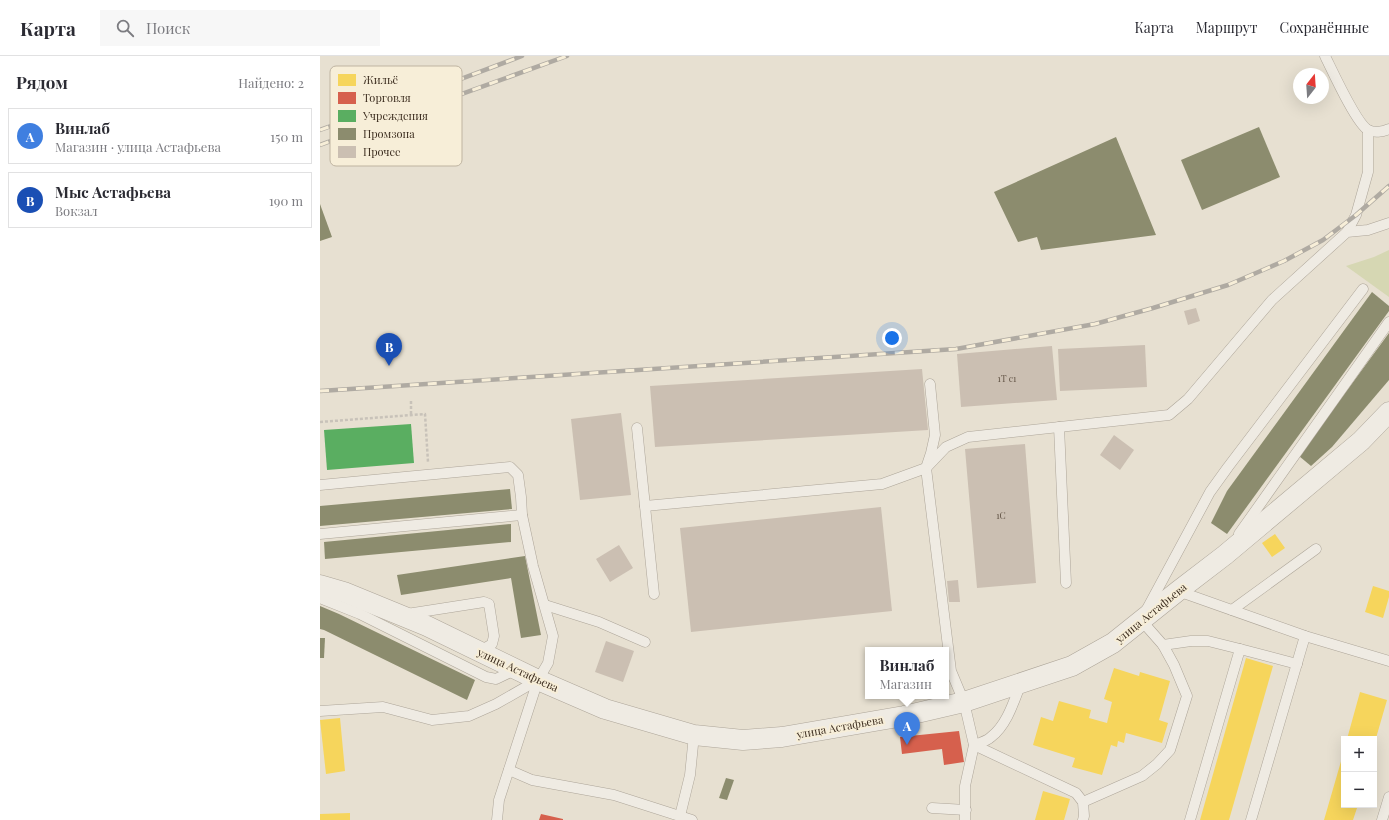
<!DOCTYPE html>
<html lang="ru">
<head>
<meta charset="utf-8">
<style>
	body { margin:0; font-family:"Playfair Display",serif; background:#f7f7f7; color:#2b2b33 }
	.controls { position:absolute; right:12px; bottom:12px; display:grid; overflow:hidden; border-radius:0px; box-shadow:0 4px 16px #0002 }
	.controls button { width:36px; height:36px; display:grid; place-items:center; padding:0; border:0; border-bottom:1px solid #e1e1e2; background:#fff; color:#2b2b33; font:20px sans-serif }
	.compass { position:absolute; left:973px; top:12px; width:36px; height:36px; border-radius:50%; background:#fff; box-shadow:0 4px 16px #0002; rotate:17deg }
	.you { position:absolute; left:572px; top:282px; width:14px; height:14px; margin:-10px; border:3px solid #fff; border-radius:50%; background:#1a73e8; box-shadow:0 0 0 6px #1a73e833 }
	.badge { display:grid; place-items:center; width:26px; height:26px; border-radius:50%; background:#7c3aed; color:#fff; font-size:13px; font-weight:700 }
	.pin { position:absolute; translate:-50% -33px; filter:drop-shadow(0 1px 2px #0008) }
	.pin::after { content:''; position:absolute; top:21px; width:14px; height:12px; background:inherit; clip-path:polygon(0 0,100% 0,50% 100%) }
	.popup { position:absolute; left:545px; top:591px; width:84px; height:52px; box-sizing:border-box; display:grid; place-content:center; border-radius:0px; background:#fff; filter:drop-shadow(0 1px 3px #0005); font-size:13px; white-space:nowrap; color:#7c7c81 }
	.popup b { font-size:15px; color:#2b2b33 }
	.popup::after { content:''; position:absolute; left:50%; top:100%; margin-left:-8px; border:8px solid transparent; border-top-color:#fff }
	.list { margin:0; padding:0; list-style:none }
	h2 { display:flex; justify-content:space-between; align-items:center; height:52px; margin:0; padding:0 16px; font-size:17px }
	h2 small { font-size:13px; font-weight:400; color:#7c7c81 }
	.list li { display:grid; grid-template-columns:26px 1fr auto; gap:12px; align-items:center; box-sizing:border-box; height:56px; margin:0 8px 8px; padding:0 8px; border:1px solid #e1e1e2; border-radius:0px }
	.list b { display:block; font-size:15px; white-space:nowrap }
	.list p { margin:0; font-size:13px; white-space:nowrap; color:#7c7c81 }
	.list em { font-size:13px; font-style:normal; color:#7c7c81 }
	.icon { flex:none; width:22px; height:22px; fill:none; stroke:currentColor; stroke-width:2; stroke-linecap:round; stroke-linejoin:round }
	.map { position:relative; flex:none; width:1069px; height:764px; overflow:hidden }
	header { display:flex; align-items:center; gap:24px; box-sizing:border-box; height:56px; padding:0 20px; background:#fff; border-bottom:1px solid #e1e1e2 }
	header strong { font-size:19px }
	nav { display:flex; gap:22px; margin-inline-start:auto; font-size:14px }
	.search { width:280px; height:36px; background:#f7f7f7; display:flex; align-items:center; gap:10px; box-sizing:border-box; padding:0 14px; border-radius:0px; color:#7c7c81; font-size:15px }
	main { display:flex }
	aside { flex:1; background:#fff }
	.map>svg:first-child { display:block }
	.green { fill:#d6d7b3 }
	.homes { fill:#f6d55c }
	.shops { fill:#d6604d }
	.public { fill:#5aae61 }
	.industry { fill:#8c8c6e }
	.building { fill:#cbbfb2 }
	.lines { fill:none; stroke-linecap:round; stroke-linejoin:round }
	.service-casing { stroke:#ada599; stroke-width:11 }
	.minor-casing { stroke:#ada599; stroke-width:21 }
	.path { stroke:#c8c2b9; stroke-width:2.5; stroke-dasharray:3 2; stroke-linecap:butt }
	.service { stroke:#efebe3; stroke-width:10 }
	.minor { stroke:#efebe3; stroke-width:20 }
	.rail-casing { stroke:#afaaa2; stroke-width:4.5 }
	.rail { stroke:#f7eed8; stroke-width:3; stroke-dasharray:9; stroke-linecap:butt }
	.labels { text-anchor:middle; stroke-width:4; stroke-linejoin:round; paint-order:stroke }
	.number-label { font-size:9px; fill:#605244 }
	.street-label { font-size:11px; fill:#3d2e20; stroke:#f7eed8 }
	.key { fill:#f7eed8; stroke:#bfb4a1; stroke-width:1 }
	.key-label { font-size:11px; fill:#3d2e20 }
</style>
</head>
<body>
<header>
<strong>Карта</strong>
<div class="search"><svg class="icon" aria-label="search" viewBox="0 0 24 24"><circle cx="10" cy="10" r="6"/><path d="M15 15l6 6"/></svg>Поиск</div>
<nav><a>Карта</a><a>Маршрут</a><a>Сохранённые</a></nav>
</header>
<main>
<aside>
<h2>Рядом<small>Найдено: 2</small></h2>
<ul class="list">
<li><span class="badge" style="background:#3f7fe0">A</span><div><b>Винлаб</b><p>Магазин · улица Астафьева</p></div><em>150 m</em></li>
<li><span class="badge" style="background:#1a4fb4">B</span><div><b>Мыс Астафьева</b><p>Вокзал</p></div><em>190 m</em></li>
</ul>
</aside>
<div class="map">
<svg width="1069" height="764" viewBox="0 0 1069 764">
	<rect width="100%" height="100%" fill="#e7e0d1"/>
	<path class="green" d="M1069 194V241L1026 210 1054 201Z"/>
	<g class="homes">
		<path d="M955 478 965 492 952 501 942 487Z"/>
		<path d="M1053 530 1069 535V541L1063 562 1045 556Z"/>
		<path d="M926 602 953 610 909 764H880Z"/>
		<path d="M794 612 819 620 820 616 850 625 839 664 848 667 842 687 806 677 804 687 798 685 797 691 791 689 782 719 752 711 755 702 713 689 721 661 733 665 739 645 771 654 769 662 787 667 792 646 784 643Z"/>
		<path d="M1040 636 1067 644 1054 689V683H1027Z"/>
		<path d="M20 662 25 715 6 718 0 664Z"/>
		<path d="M1024 695V749H1038L1033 764H1004Z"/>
		<path d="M723 735 750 743 744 764H715Z"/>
		<path d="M30 757V764H0V758Z"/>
	</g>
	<g class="shops">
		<path d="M639 675 644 706 624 709 622 693 582 698 580 681Z"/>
		<path d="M221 758 243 763V764H219Z"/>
	</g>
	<path class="public" d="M91 368 94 407 7 414 4 374Z"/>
	<g class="industry">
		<path d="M939 71 960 121 882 154 861 104Z"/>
		<path d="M796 81 836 179 721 194 717 181 698 186 674 136Z"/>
		<path d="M0 148 12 181 0 185Z"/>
		<path d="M1052 236 1069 250V255L907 478 891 467 907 435Z"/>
		<path d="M1069 277V324L1012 391 991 410 979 400Z"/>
		<path d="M190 433 192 453 0 470V450Z"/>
		<path d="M191 468V486L5 503 4 486Z"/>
		<path d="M205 500 221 579 201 582 191 522 81 539 77 519Z"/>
		<path d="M0 550 19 558 155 624 147 644 4 574 0 573Z"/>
		<path d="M0 582H5L4 602H0Z"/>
		<path d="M406 722 414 724 407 744 399 742Z"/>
	</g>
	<g class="building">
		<path d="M876 252 880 265 868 269 864 255Z"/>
		<path d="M825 289 827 331 740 335 738 293Z"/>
		<path d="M732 290 737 344 641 351 637 298Z"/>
		<path d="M602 313 608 374 335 391 330 330Z"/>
		<path d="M301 357 311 439 260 444 251 363Z"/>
		<path d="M794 379 814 394 800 414 780 399Z"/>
		<path d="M705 388 716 527 657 532 645 393Z"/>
		<path d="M561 451 572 555 371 576 360 472Z"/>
		<path d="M299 489 313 512 290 526 276 503Z"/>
		<path d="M638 524 640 546H629L627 525Z"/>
		<path d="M286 585 314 595 303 626 275 616Z"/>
	</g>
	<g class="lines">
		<defs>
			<g id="service">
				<path d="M1005 0C1012 14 1036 67 1048 74 1054 77 1063 76 1069 73"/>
				<path d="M1027 176 1036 159 1048 116V74"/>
				<path d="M610 328 615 379 611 397 606 412 631 615 644 646 654 689C660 687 667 685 671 681 687 669 694 645 701 627"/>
				<path d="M739 371 746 527"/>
				<path d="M317 372 334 538"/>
				<path d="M0 429 190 411 198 419 201 441 202 459 213 510 233 580 228 607 218 624 179 744 177 764"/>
				<path d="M325 450 562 428 606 412 626 391 648 381 849 359 868 343 952 244 1027 176 1048 174 1069 167"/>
				<path d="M0 478 202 459"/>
				<path d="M919 478 1069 266"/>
				<path d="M858 535 985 580 1069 605"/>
				<path d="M0 542 40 558 166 621 176 623 197 613"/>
				<path d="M225 549 279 566 325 586"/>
				<path d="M912 554 996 493"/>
				<path d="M87 558 164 546 169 548 174 580 172 588 160 595"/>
				<path d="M843 589 821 564 890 436 908 411 1043 233"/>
				<path d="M0 655 63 651 112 664 149 660 176 648 218 624"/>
				<path d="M189 714 212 724 294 739 372 764"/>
				<path d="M763 746 822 720 837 708 850 694 867 640 854 609 843 589 871 585H888L920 593"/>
				<path d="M612 752 646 754"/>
				<path d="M360 760 370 719 374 679"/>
				<path d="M645 764V730L654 689 756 737 763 746 764 760 763 764"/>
				<path d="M870 764 920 593 977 608"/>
				<path d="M931 764 985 580"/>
				<path d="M1062 764 1069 741"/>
			</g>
			<path id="minor" d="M0 529 24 536 107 570 218 624 285 653 374 679 423 684 462 681 584 660 644 646 752 610 793 587 858 535 905 499 1041 385 1069 356"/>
		</defs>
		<use href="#service" class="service-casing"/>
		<use href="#minor" class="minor-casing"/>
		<g class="path">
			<path d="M91 345V359"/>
			<path d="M0 366 105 358 108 406"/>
		</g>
		<use href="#service" class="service"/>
		<use href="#minor" class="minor"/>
		<defs>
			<g id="rail">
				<path d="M0 74 85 44 202 0"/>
				<path d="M0 89 247 0"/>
				<path d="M0 335 636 293 775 268 833 252 908 229 964 205 1003 184 1036 159 1069 130"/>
			</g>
		</defs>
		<use href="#rail" class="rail-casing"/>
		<use href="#rail" class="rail"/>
	</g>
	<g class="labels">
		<g class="number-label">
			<text x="687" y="326">1Т с1</text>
			<text x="681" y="463">1С</text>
		</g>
		<g class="street-label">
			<text transform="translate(831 557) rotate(-39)" y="4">улица Астафьева</text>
			<text transform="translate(198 614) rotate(25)" y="4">улица Астафьева</text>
			<text transform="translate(520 671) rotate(-10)" y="4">улица Астафьева</text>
		</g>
	</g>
	<rect x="10" y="10" width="132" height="100" rx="6" class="key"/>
	<rect x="18" y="18" width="18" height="12" fill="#f6d55c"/>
	<rect x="18" y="36" width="18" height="12" fill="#d6604d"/>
	<rect x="18" y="54" width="18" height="12" fill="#5aae61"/>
	<rect x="18" y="72" width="18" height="12" fill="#8c8c6e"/>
	<rect x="18" y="90" width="18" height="12" fill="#cbbfb2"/>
	<g class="key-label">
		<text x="43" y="28">Жильё</text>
		<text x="43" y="46">Торговля</text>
		<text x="43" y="64">Учреждения</text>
		<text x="43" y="82">Промзона</text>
		<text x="43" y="100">Прочее</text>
	</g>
</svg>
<div class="controls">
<button>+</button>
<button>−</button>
</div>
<svg class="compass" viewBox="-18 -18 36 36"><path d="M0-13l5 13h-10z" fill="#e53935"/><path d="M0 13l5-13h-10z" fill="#7c7c81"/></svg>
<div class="you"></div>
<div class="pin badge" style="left:587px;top:689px;background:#3f7fe0">A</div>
<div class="popup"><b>Винлаб</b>Магазин</div>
<div class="pin badge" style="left:69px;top:310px;background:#1a4fb4">B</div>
</div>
</main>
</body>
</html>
